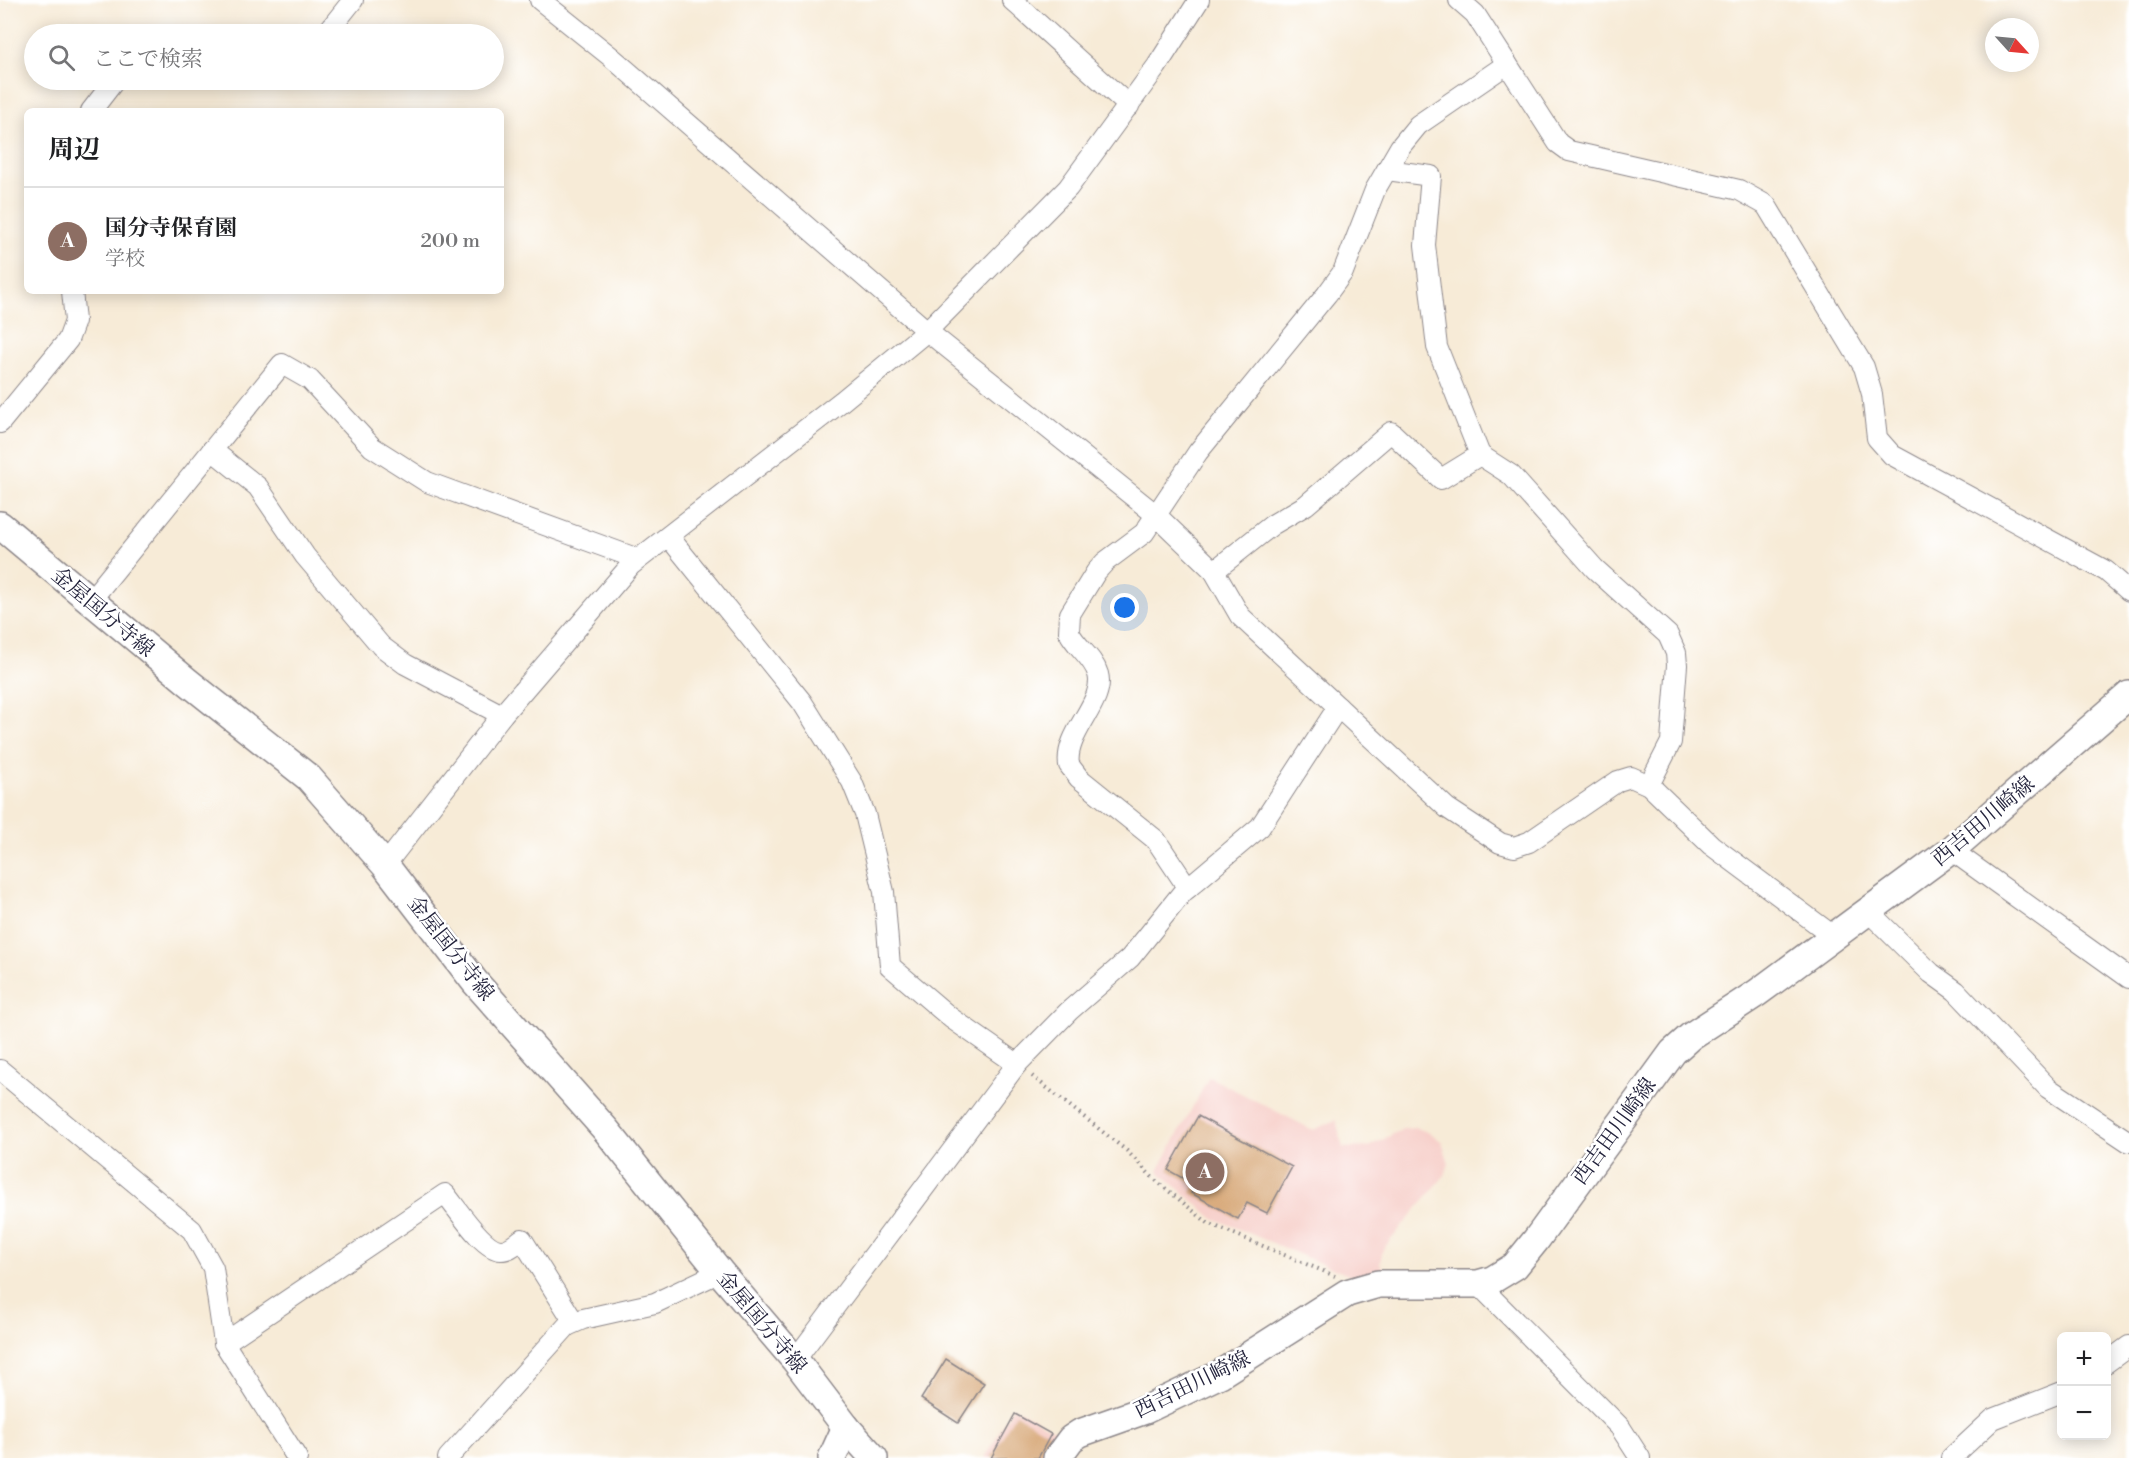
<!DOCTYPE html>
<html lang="ja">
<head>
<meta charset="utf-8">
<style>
	body { margin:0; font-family:"Libre Bodoni","Noto Serif JP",serif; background:#f2f2f2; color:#202124 }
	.controls { position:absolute; right:18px; bottom:18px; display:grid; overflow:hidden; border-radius:9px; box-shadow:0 3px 15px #0003 }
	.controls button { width:54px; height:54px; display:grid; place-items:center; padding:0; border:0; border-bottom:2px solid #e0e0e0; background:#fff; color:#202124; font:30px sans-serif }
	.compass { position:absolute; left:1985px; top:18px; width:54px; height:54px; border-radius:50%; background:#fff; box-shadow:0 3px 15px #0003; rotate:117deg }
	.you { position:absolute; left:1125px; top:608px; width:21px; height:21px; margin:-15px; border:4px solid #fff; border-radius:50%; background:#1a73e8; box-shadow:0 0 0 9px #1a73e833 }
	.badge { display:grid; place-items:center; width:39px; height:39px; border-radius:50%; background:#c8321e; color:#fff; font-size:20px; font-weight:700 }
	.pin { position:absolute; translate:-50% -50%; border:3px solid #fff; box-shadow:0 2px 6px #0006 }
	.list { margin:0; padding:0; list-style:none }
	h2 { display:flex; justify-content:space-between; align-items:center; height:78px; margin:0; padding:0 24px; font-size:26px }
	h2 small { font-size:20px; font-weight:400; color:#757577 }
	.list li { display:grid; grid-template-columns:39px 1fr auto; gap:18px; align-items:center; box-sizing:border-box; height:108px; padding:0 24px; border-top:2px solid #e0e0e0 }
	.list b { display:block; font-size:22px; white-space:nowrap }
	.list p { margin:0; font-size:20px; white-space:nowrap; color:#757577 }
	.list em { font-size:20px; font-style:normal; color:#757577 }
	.icon { flex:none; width:33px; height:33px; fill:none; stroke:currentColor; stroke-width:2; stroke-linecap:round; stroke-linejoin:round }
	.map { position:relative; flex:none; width:2129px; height:1458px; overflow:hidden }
	.search { position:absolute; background:#fff; box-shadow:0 3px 15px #0003; left:24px; top:24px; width:480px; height:66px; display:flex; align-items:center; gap:15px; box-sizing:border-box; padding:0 21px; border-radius:33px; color:#757577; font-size:22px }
	.panel { position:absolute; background:#fff; box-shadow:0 3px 15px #0003; left:24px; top:108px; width:480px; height:186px; border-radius:9px }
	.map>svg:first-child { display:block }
	.built { fill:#f7d0cb }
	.building { fill:#d9ac7e }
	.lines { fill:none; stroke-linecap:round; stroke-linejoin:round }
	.minor-casing { stroke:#8c8689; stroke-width:22 }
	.secondary-casing { stroke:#8c8689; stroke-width:30 }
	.path { stroke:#8c8689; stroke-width:4; stroke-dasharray:1.5 4.5; stroke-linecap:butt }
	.minor { stroke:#fff; stroke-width:20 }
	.secondary { stroke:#fff; stroke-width:27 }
	.labels { text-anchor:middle; stroke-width:5; stroke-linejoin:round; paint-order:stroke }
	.street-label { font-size:21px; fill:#22223b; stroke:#fff }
</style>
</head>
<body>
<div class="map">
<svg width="2129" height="1458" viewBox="0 0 2129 1458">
	<rect width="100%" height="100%" fill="#fff"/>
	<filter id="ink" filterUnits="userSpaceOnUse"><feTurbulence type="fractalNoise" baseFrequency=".0167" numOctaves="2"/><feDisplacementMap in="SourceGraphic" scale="12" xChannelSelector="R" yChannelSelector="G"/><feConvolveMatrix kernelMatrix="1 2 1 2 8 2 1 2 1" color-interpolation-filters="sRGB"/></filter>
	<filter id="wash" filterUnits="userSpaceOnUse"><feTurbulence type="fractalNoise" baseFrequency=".008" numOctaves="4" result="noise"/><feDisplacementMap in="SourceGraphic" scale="24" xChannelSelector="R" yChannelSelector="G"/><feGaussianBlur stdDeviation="1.35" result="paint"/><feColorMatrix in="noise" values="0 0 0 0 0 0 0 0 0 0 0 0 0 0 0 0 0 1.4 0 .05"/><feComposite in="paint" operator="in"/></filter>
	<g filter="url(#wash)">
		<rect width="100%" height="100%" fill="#f7ebd7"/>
		<g class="built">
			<path d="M1209 1077 1313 1130 1336 1120 1343 1148 1369 1147 1403 1129 1417 1128 1432 1134 1442 1142 1449 1163 1445 1175 1383 1249 1380 1262 1383 1272 1358 1279 1213 1218 1158 1171Z"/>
			<path d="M1013 1407 1061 1433 1047 1458H985Z"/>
		</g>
		<g id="blocks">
			<g class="building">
				<path d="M1198 1116 1292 1167 1267 1213 1247 1203 1238 1219 1191 1193 1195 1185 1168 1170Z"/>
				<path d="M946 1359 984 1383 958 1423 921 1399Z"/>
				<path d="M1015 1414 1051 1434 1038 1458H991Z"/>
			</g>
		</g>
	</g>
	<g filter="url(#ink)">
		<use href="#blocks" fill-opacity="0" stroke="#8c8689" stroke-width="1.5"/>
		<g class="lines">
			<defs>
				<g id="minor">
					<path d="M540 0 610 56 927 331 1155 514 1214 571 1240 616 1447 808 1500 843 1514 847 1529 842 1618 781 1631 777 1649 785 1711 845 1832 935"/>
					<path d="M1012 0 1129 106"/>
					<path d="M1459 0 1475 14 1558 143 1569 151 1739 190 1766 205 1864 367 1872 394 1877 438 1892 455 2106 571 2129 591"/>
					<path d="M326 34 353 0"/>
					<path d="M91 111 115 80"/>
					<path d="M1387 170 1431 176 1425 245 1437 347 1480 455 1511 475 1595 569 1668 635 1676 653 1677 665 1671 742 1649 785"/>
					<path d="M0 423 68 340 75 321 72 291"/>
					<path d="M212 450 258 487 305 556 381 646 405 664 502 715"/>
					<path d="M669 537 802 702 852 782 865 814 884 892 890 966 951 1018 1017 1064"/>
					<path d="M1214 571 1272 525 1306 505 1391 432 1441 479 1480 455"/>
					<path d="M90 601 282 364 310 380 372 447 427 482 638 559"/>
					<path d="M1951 850 2129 978"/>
					<path d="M385 865 502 715 631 565 842 401 927 331 1068 188 1157 66 1199 0"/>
					<path d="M1188 888 1156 840 1079 778 1069 765C1064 733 1106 702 1098 674 1093 657 1076 647 1069 632L1070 614 1096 572 1105 562 1144 533 1198 452 1327 294 1343 272 1375 190 1400 147 1418 125 1507 64"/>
					<path d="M1868 911 1931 973 1956 991 2048 1088 2129 1142"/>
					<path d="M0 1070 192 1230 213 1268 224 1343 297 1458"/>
					<path d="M1478 1284 1620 1427 1640 1458"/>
					<path d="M224 1343 445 1194C457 1208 483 1250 501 1250 510 1250 515 1244 522 1239L574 1322"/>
					<path d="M795 1360 1017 1064 1069 1011 1130 958 1183 892 1260 827 1338 707"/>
					<path d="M2106 1363 2129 1346"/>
					<path d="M448 1458 567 1326 583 1319 655 1303 720 1272"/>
					<path d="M1951 1458 1993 1419 2062 1392"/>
				</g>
				<g id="secondary">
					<path d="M0 525 188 682 309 778 385 865 475 982 606 1130 720 1272 795 1360 846 1427 874 1458"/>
					<path d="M832 1458 846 1427"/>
					<path d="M1057 1458 1071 1439 1080 1433 1145 1410 1220 1374 1347 1293 1378 1284H1478L1492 1280 1515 1266 1536 1240 1673 1052 1691 1036 1757 993 1951 850 2129 695"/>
				</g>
			</defs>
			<use href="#minor" class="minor-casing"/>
			<use href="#secondary" class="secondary-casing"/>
			<path class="path" d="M1032 1076 1127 1151 1154 1179 1208 1223 1335 1276"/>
			<use href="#minor" class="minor"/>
			<use href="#secondary" class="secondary"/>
		</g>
	</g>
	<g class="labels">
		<g class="street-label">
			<text transform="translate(103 612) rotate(40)" y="7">金屋国分寺線</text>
			<text transform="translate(1983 821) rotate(-40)" y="7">西吉田川崎線</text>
			<text transform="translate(451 948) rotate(52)" y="7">金屋国分寺線</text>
			<text transform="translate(1614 1131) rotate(-54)" y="7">西吉田川崎線</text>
			<text transform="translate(762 1322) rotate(50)" y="7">金屋国分寺線</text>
			<text transform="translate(1192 1384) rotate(-26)" y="7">西吉田川崎線</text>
		</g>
	</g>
</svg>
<div class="controls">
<button>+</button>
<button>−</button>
</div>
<svg class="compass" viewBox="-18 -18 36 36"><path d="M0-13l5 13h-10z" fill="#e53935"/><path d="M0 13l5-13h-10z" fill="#757577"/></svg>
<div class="you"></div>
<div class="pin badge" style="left:1205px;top:1172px;background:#8d6e63">A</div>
<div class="search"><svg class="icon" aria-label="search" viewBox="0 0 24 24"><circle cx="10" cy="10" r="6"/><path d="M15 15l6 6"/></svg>ここで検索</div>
<section class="panel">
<h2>周辺<small></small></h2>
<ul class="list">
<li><span class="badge" style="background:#8d6e63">A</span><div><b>国分寺保育園</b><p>学校</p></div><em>200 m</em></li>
</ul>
</section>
</div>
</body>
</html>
